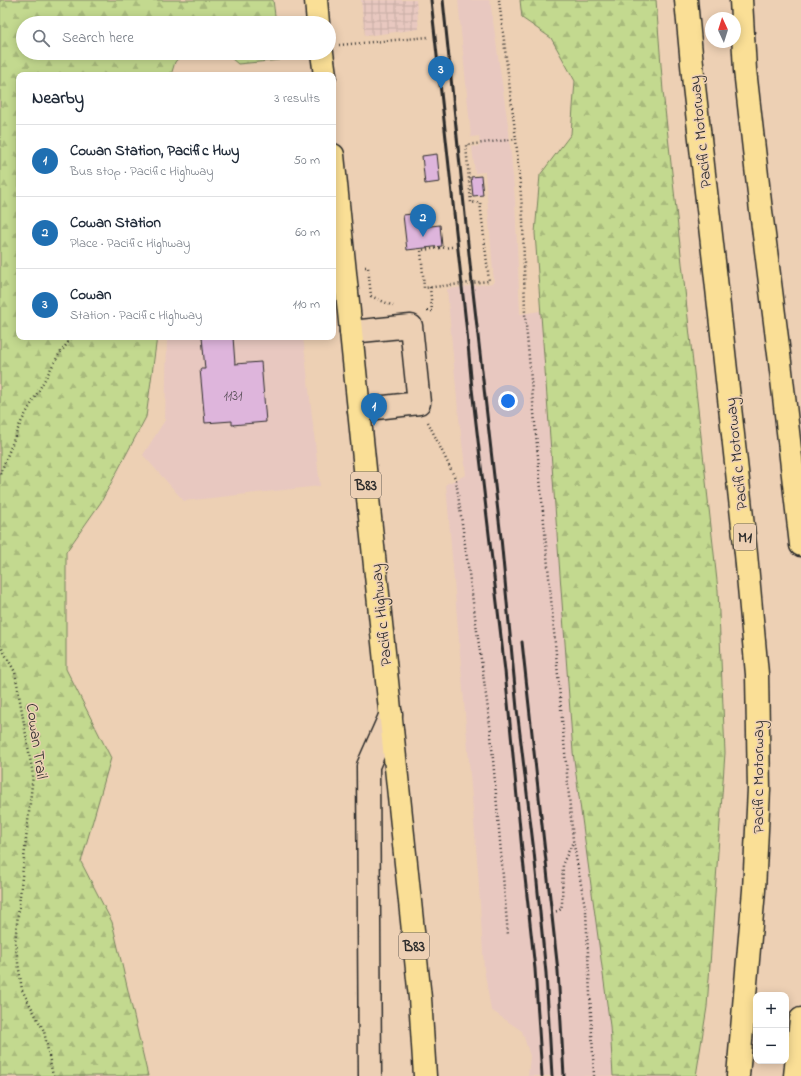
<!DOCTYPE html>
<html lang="en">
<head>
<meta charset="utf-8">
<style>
	body { margin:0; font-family:"Indie Flower",sans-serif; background:#f2f2f3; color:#1f2937 }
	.controls { position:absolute; right:12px; bottom:12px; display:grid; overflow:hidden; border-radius:8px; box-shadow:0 2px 10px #0003 }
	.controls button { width:36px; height:36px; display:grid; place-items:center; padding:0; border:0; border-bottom:1px solid #e0e1e3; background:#fff; color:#1f2937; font:20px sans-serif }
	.compass { position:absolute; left:705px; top:12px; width:36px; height:36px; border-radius:50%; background:#fff; box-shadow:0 2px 10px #0003; rotate:356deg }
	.you { position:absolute; left:508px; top:401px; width:14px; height:14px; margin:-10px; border:3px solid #fff; border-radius:50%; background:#1a73e8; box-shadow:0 0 0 6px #1a73e833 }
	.badge { display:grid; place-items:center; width:26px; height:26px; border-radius:50%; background:#1f6fb2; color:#fff; font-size:13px; font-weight:700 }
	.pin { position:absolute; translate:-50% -33px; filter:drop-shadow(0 1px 2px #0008) }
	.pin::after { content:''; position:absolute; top:21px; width:14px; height:12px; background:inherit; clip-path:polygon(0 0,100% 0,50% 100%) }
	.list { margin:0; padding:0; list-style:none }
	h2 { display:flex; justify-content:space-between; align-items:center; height:52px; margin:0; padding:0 16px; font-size:17px }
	h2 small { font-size:13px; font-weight:400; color:#747a83 }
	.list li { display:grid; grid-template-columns:26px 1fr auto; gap:12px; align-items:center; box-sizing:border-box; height:72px; padding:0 16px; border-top:1px solid #e0e1e3 }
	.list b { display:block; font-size:15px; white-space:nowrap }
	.list p { margin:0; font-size:13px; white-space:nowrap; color:#747a83 }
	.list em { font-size:13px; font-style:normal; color:#747a83 }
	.icon { flex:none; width:22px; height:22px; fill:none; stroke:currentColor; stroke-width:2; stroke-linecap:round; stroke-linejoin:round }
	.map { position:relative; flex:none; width:801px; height:1076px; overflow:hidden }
	.search { position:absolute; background:#fff; box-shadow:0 2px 10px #0003; left:16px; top:16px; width:320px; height:44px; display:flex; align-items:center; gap:10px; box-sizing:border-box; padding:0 14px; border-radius:22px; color:#747a83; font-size:15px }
	.panel { position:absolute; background:#fff; box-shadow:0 2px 10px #0003; left:16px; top:72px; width:320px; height:268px; border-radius:8px }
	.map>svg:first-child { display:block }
	.built { fill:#e8c8c0 }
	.industrial { fill:url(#industrial-grid) }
	.forest { fill:url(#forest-firs); stroke:#77825d }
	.building { fill:#deb5dc; stroke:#2b2b2b }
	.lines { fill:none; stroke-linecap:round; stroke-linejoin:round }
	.minor-casing { stroke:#2b2b2b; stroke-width:25 }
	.major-casing { stroke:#2b2b2b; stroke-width:25 }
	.highway-casing { stroke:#2b2b2b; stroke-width:25 }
	.path { stroke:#2b2b2b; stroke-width:2.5; stroke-dasharray:1 3; stroke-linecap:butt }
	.minor { stroke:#edd0b4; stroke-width:22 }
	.major { stroke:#fadf96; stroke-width:22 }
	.highway { stroke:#fadf96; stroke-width:22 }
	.rail { stroke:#2b2b2b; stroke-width:3 }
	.labels { text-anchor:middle; stroke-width:3; stroke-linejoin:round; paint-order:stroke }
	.number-label { font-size:14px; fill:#584e57 }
	.shield { fill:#edd0b4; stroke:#655c54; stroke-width:1 }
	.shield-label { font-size:15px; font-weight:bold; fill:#2b2b2b }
	.street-label { font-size:16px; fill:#2b2b2b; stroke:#edd0b4 }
</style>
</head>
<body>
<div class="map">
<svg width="801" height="1076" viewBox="0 0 801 1076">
	<defs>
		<pattern id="industrial-grid" width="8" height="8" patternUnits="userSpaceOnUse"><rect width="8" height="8" fill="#e8c8c0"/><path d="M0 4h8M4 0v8" fill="none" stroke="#c7aca5"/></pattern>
		<pattern id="forest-firs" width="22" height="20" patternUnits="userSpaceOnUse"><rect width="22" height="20" fill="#c3d98f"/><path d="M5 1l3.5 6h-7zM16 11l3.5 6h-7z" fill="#a8ba7c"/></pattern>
	</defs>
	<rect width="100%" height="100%" fill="#edd0b4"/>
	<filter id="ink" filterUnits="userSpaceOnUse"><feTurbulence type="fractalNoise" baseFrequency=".025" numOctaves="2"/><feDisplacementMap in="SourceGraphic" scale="8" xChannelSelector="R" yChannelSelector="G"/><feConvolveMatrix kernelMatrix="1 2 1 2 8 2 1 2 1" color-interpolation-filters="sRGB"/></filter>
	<g filter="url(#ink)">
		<g class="built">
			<path d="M458 0H490L509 132 515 200 520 314 540 311 573 752 610 1026 613 1076H528L530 1056 522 1031 491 1010 484 969 478 871 446 484 466 475 458 410 447 289 494 283 485 172 475 173 472 147 480 146 479 136 471 137Z"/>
			<path d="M167 337H303L320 486 184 501 143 455 165 420Z"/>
		</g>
		<path class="industrial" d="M361 0H416L419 29 365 36Z"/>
		<g class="forest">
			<path d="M0 0H273L276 23H23V53H183L175 62 171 75H19V337H157L146 417 101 502 66 552V669L111 758 81 862 112 922 148 1076H0Z"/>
			<path d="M520 0H656L663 91 718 590 725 753 707 1007 696 1076H613L610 1026 573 752 535 233 540 175 571 134 575 81 551 38 522 18Z"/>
			<path d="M225 53H279L280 60 238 64Z"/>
		</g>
		<g class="building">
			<path d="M437 154 440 182 425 184 422 156Z"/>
			<path d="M481 176 483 195 473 196 471 177Z"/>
			<path d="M421 213 422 227 440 225 442 246 407 250 403 215Z"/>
			<path d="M202 337H233L235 364 261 362 266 422 232 425V421L205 423 200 369H205Z"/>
		</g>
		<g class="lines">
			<defs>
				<g id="minor">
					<path d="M351 332 411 326 419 403 359 410"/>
					<path d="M370 1076 368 766 391 714"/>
				</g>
				<g id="major">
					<path d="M316 0 318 23"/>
					<path d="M322 53 325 75"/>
					<path d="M333 155 369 508 420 998 425 1076"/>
				</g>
				<g id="highway">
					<path d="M686 0 694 86 716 279 746 554 757 674 759 789 754 890 738 1076"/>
					<path d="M741 0 745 70 761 211 780 362 801 545"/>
					<path d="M795 1076 801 1019"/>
				</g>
			</defs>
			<use href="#minor" class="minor-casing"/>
			<use href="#major" class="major-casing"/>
			<use href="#highway" class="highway-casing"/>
			<g class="path">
				<path d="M499 0 516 139 523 219 525 314 573 840 586 912 594 1076"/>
				<path d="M339 45 429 37"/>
				<path d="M452 247 421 250 424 288 489 281 480 202 471 203 466 145 516 139"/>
				<path d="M365 267H368L371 296 393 306"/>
				<path d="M427 311H432L430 287"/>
				<path d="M428 422 456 480 490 724 508 935"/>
				<path d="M0 474 20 424 58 356 72 337"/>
				<path d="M0 645 15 672 33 775 15 942 22 990 44 1031 53 1076"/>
				<path d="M552 912 558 911 561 909 562 904 563 863 573 842"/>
			</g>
			<use href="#minor" class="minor"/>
			<use href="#major" class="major"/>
			<use href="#highway" class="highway"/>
			<g class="rail">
				<path d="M431 0 467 333 472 389 505 671 522 850 535 969 542 1076"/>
				<path d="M443 0 472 283 501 538 517 709 534 852 546 973 552 1076"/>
				<path d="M522 642 558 971 564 1076"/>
			</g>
		</g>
	</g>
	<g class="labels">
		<g class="number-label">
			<text x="233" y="400">1131</text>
		</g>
		<g class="shield">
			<rect x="351" y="472" width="30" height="26" rx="3"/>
			<rect x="734" y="524" width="22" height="26" rx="3"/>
			<rect x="399" y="933" width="30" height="26" rx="3"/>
		</g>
		<g class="shield-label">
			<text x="366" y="490">B83</text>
			<text x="745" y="542">M1</text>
			<text x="414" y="951">B83</text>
		</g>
		<g class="street-label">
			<text transform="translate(699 132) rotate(-96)" y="6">Pacific Motorway</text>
			<text transform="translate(735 454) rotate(-96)" y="6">Pacific Motorway</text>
			<text transform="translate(380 615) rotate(-96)" y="6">Pacific Highway</text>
			<text transform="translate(38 741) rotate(82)" y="6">Cowan Trail</text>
			<text transform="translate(757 777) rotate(-90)" y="6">Pacific Motorway</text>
		</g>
	</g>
</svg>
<div class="controls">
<button>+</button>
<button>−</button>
</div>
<svg class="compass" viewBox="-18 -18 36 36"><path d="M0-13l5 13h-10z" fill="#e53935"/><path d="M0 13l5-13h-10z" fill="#747a83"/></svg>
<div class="you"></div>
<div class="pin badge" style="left:374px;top:426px">1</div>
<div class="pin badge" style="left:423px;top:237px">2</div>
<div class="pin badge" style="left:441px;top:89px">3</div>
<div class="search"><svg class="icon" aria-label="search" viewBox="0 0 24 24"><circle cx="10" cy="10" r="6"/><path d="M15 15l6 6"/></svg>Search here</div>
<section class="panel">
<h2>Nearby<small>3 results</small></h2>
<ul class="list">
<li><span class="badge">1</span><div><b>Cowan Station, Pacific Hwy</b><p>Bus stop · Pacific Highway</p></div><em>50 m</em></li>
<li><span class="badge">2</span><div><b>Cowan Station</b><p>Place · Pacific Highway</p></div><em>60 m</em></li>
<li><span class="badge">3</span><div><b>Cowan</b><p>Station · Pacific Highway</p></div><em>110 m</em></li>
</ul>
</section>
</div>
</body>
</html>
